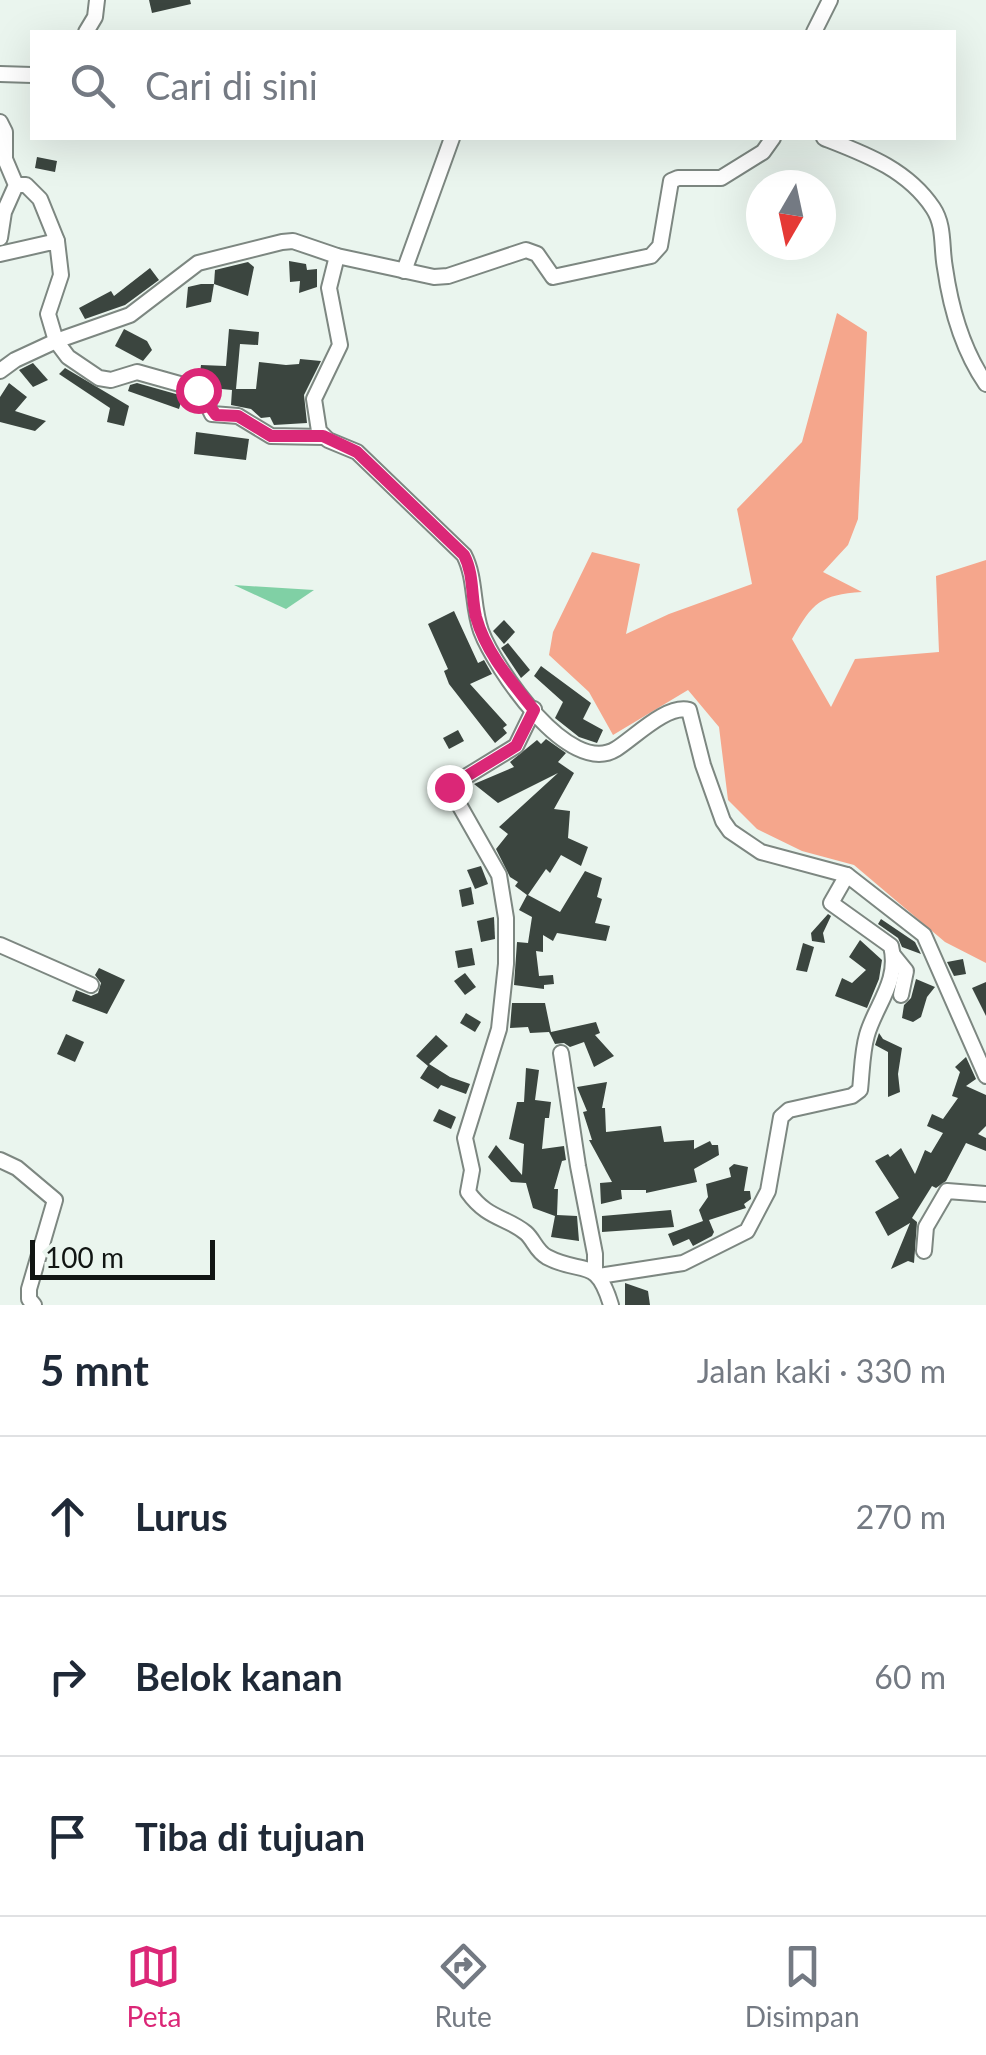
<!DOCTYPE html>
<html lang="id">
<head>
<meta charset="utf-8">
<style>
	body { margin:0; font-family:Lato,sans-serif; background:#f6f6f7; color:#1f2937 }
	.compass { position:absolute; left:746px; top:170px; width:90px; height:90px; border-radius:50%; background:#fff; box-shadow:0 10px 40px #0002; rotate:189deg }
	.scale { position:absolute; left:30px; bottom:25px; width:185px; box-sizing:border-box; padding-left:10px; border:5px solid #111513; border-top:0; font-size:28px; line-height:35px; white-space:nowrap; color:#111513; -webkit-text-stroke:8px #eaf5ee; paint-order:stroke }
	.stop { position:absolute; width:30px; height:30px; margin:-22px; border:8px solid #db2777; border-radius:50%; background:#fff }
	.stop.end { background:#db2777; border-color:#fff; box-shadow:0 2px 10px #0008 }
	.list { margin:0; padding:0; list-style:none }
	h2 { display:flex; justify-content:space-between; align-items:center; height:130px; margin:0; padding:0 40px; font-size:42px }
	h2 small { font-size:32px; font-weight:400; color:#747a83 }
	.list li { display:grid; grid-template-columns:65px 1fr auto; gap:30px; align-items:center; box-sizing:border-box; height:160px; padding:0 40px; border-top:2px solid #e0e1e3 }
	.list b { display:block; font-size:38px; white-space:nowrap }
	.list em { font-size:32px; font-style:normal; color:#747a83 }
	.icon { flex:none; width:55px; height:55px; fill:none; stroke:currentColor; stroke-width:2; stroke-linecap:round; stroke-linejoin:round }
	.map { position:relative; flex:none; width:986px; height:1305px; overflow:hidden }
	.search { position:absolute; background:#fff; box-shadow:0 10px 40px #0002; left:30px; right:30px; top:30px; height:110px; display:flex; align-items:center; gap:25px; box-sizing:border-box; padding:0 35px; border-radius:0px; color:#747a83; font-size:38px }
	.sheet { height:610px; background:#fff }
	nav { display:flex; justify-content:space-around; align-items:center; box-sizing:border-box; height:140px; border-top:2px solid #e0e1e3; background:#fff; font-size:28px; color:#747a83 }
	nav a { display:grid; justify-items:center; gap:5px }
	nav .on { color:#db2777 }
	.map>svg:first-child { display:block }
	.forest { fill:#f5a68c }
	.water { fill:#80d0a5 }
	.building { fill:#3b453f }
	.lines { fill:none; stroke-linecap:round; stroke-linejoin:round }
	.minor-casing { stroke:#7d8781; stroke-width:18 }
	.minor { stroke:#fff; stroke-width:14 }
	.route { stroke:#db2777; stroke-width:12 }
</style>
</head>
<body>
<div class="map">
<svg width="986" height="1305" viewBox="0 0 986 1305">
	<rect width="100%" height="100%" fill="#eaf5ee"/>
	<path class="forest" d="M837 313 867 332 858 519 848 545 823 572 862 592C820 595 813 602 792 639L831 707 855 659 939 652 936 576 986 560V963L945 942 854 865 802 851 757 829 728 800 719 727 688 690 613 735 589 692 549 655 553 632 592 552 640 564 626 634 669 614 752 584 737 509 802 442Z"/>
	<path class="water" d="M234 585 314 590 286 609Z"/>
	<g class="building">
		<path d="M149 0H190L191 4 152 13Z"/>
		<path d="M37 157 57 161 55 172 35 168Z"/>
		<path d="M289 261 306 264 307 270 317 269V287L299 293 300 281 290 282Z"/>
		<path d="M248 262 254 267 248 296 214 284 215 270Z"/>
		<path d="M150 268 159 280 125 305 85 319 79 308 111 291 114 296Z"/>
		<path d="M201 284H214L211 302 186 308 188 287Z"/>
		<path d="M124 329 147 341 152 350 143 361 115 346Z"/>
		<path d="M229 329 259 332 258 345 240 344 236 389H256L259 362 286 365 299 364 300 359 321 361 304 395 307 423 274 425 270 417 261 418 251 409 231 405 232 390 210 388 199 379 201 365 226 366Z"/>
		<path d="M33 363 48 380 33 387 19 370Z"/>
		<path d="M65 368 129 406 124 426 107 422 110 408 59 374Z"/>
		<path d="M9 383 27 397 15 411 46 421 35 431 0 422V397Z"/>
		<path d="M137 383 183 396 179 409 128 391 130 385Z"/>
		<path d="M196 432 249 439 246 460 194 454Z"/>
		<path d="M454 611 478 663 484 660 492 674 470 684 507 725 503 728 507 733 495 743 449 684 444 671 448 669 428 624Z"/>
		<path d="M504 620 515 632 504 644 493 631Z"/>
		<path d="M508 643 530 670 521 678 501 648Z"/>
		<path d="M541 666 591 703 583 719 603 730 597 743 579 737 555 718 563 702 534 676Z"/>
		<path d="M458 730 464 741 449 749 443 738Z"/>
		<path d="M546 739 566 753 558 762 574 773 554 809 570 811 568 838 588 847 581 866 561 855 550 873 546 869 528 895 560 912 585 871 602 878 597 897 602 899 595 923 610 926 606 941 557 933 553 941 543 935V952L536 951 539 976 553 975 554 984 544 985V989L514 985 517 942 528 943 532 917 519 910 527 895 515 886 518 882 510 877 496 849 508 834 499 827 558 773 498 803 474 784 514 767 510 762 537 740 541 744Z"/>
		<path d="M481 866 488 884 475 889 467 870Z"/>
		<path d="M471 887 474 904 462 907 459 890Z"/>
		<path d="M828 914 831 916 823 933 825 943 812 941 811 933Z"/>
		<path d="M494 917 495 939 481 942 477 921Z"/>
		<path d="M881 919 915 942 921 954 902 947 898 938 878 924Z"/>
		<path d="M860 940 882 960 879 979 867 1008 835 996 842 978 852 983 866 970 849 957Z"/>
		<path d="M803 943 814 947 807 972 796 970Z"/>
		<path d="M472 948 475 965 458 968 455 951Z"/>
		<path d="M963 959 966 974 954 976 947 962Z"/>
		<path d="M99 968 125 980 107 1014 72 1001 76 990 91 996 98 993 101 983 95 975Z"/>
		<path d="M465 973 476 987 465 995 454 981Z"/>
		<path d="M916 979 935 987 927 997 921 1017 913 1022 902 1018 904 1005 911 998Z"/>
		<path d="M986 982V1016L972 988Z"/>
		<path d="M512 1003H545L551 1032 596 1022 600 1033 595 1035 614 1056 594 1067 584 1042 570 1047 564 1043 555 1044 549 1032 530 1033 528 1027 510 1028Z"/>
		<path d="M466 1013 481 1022 475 1032 460 1023Z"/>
		<path d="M879 1033 883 1039 902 1048 898 1074 900 1092 888 1097V1052L875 1045Z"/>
		<path d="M66 1034 84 1042 75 1062 57 1054Z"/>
		<path d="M436 1035 448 1046 429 1064 450 1077 470 1084 466 1094 441 1085 438 1089 420 1078 428 1066 416 1056Z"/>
		<path d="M966 1057 976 1079 966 1086 986 1095V1126L978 1134 986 1138V1151L966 1143 946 1181 936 1188 932 1186 912 1218 917 1222 914 1263 908 1261 891 1269 910 1223 888 1236 875 1212 899 1198 875 1161 888 1154 890 1157 901 1148 915 1174 925 1150 931 1153 943 1133 927 1126 932 1114 943 1119 958 1098 952 1096 960 1072 955 1067Z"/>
		<path d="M526 1068 539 1070 535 1100 551 1102 549 1118H545L542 1149 564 1146 566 1160 562 1161 554 1189H558L557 1215 577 1216 579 1241 551 1237 555 1216 533 1208 526 1183 511 1182 488 1157 496 1145 522 1175 524 1144 509 1139 517 1102H524Z"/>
		<path d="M607 1082 602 1108H605L606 1132 661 1126 664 1142 694 1140V1149L710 1141 712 1145H718L719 1155 694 1169 697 1182 646 1193V1190H621L622 1199 601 1204 600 1183 612 1182 589 1140H592L583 1112 587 1111 577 1087Z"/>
		<path d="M439 1109 456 1117 451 1129 433 1121Z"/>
		<path d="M734 1164 748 1167 744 1191H750L751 1199 744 1204 746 1208 709 1220 714 1232 712 1236 693 1246 689 1239 673 1246 668 1234 703 1221 699 1210 708 1197 706 1184 731 1177 729 1168Z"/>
		<path d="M671 1210 674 1227 602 1232V1216Z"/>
		<path d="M625 1283 648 1291 650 1305H625Z"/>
	</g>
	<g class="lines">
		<defs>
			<g id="minor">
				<path d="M86 32 95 17 97 0"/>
				<path d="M814 32 830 0"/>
				<path d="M0 74 32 75"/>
				<path d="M0 122 5 132V159L16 185 4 212 0 238"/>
				<path d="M824 138C865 154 907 169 933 208 945 226 941 247 945 268 951 310 962 349 986 384"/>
				<path d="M16 185H26L40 199 57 241"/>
				<path d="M0 254 57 241 61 275 48 314 56 341 68 357 99 378 111 380 137 372 194 388 202 394 212 414 238 416 271 436 323 437"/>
				<path d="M337 256 329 288 340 345 314 399 319 431 328 440 357 452 464 555C476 578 472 606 481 631 495 668 569 778 616 749 635 737 667 704 689 710L703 765 723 821 730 831 761 852 847 875 924 935 986 1076"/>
				<path d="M404 271 452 138"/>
				<path d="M0 371 15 360 56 341 130 315 198 263 282 242 293 241 337 256 434 277 448 276 526 250 537 254 553 277 651 256 660 246 671 181 678 178H721L763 152 773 138"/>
				<path d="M534 709 516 746 449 787 499 875 506 918V964L499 1029 465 1138 472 1170 468 1192C487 1219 507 1217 526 1233 534 1240 536 1251 547 1257 583 1276 596 1255 611 1305"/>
				<path d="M0 945 91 985"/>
				<path d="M893 955 906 971 901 995"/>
				<path d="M561 1053 578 1166 595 1254V1272"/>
				<path d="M0 1160 17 1168 55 1200 29 1289V1299L34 1305"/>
				<path d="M924 1251 926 1227 947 1191 986 1194"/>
				<path d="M599 1276 683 1263 747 1231 768 1191 781 1117 789 1110 852 1096 860 1090C862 1072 862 1052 867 1035 875 1006 900 981 891 946L831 903 847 875"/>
			</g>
		</defs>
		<use href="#minor" class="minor-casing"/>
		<use href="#minor" class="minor"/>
	</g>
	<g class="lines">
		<path class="route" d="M198 390 216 415 238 416 271 436H323L357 452 464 555C474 574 471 596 476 617 486 653 511 681 534 710L516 746 449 787"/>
	</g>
</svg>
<svg class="compass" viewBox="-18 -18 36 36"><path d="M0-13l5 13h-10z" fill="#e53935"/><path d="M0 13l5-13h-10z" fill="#747a83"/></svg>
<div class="scale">100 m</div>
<div class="stop" style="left:198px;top:390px"></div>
<div class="stop end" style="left:449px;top:787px"></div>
<div class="search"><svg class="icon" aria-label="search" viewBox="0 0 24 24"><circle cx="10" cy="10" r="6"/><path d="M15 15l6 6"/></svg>Cari di sini</div>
</div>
<section class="sheet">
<h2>5 mnt<small>Jalan kaki · 330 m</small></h2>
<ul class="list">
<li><svg class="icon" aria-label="ahead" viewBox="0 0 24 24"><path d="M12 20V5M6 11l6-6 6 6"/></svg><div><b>Lurus</b></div><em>270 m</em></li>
<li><svg class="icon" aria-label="right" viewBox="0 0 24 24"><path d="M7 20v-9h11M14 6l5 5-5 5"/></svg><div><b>Belok kanan</b></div><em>60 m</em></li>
<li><svg class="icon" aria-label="arrive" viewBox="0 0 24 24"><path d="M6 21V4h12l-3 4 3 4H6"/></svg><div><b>Tiba di tujuan</b></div></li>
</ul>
</section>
<nav>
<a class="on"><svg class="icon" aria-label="map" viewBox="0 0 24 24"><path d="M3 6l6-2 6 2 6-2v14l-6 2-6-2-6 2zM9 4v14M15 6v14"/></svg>Peta</a>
<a><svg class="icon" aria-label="directions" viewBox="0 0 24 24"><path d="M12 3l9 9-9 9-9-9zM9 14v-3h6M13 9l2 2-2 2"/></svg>Rute</a>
<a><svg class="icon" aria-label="saved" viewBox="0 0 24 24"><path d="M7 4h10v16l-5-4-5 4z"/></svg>Disimpan</a>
</nav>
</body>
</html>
